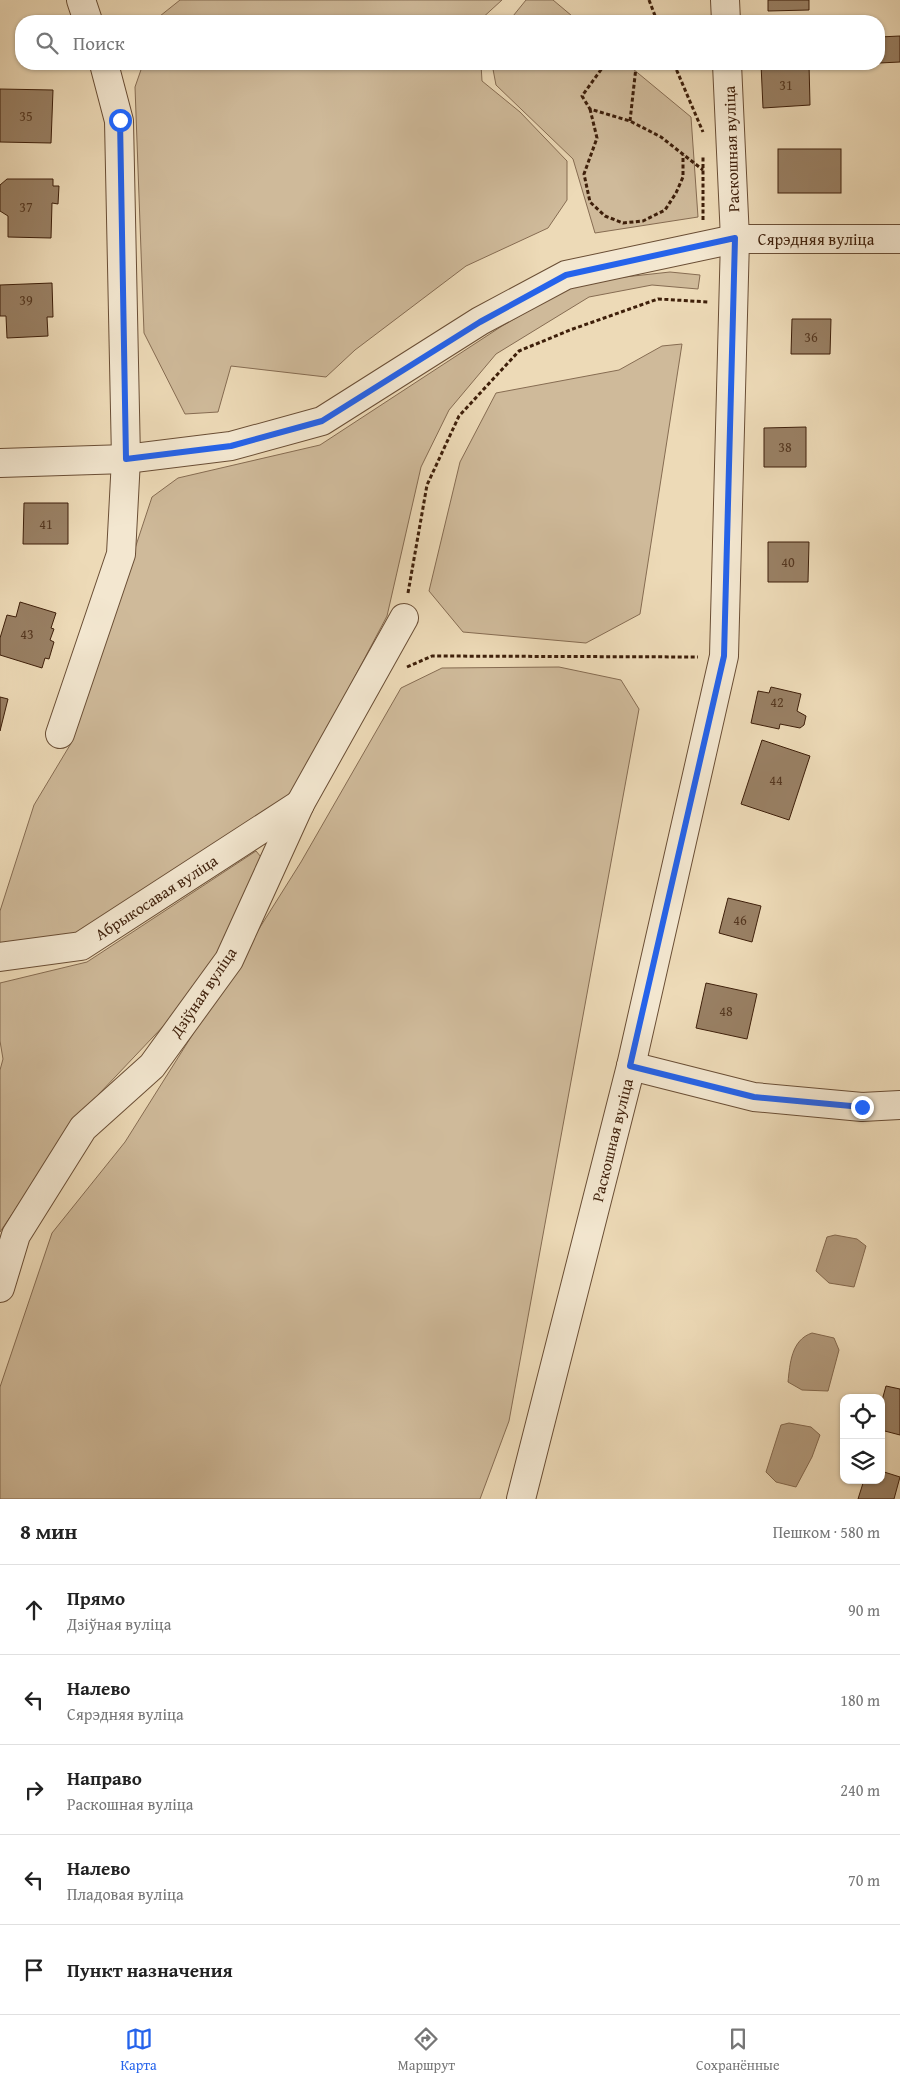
<!DOCTYPE html>
<html lang="ru">
<head>
<meta charset="utf-8">
<style>
	body { margin:0; font-family:"Gentium Book Plus",serif; background:#f6f6f6; color:#222 }
	.controls { position:absolute; right:15px; bottom:15px; display:grid; overflow:hidden; border-radius:10px; box-shadow:0 1px 4px #0004 }
	.controls button { width:45px; height:45px; display:grid; place-items:center; padding:0; border:0; border-bottom:1px solid #e0e0e0; background:#fff; color:#222; font:25px sans-serif }
	.stop { position:absolute; width:15px; height:15px; margin:-11px; border:4px solid #2563eb; border-radius:50%; background:#fff }
	.stop.end { background:#2563eb; border-color:#fff; box-shadow:0 1px 5px #0008 }
	.list { margin:0; padding:0; list-style:none }
	h2 { display:flex; justify-content:space-between; align-items:center; height:65px; margin:0; padding:0 20px; font-size:21px }
	h2 small { font-size:16px; font-weight:400; color:#767676 }
	.list li { display:grid; grid-template-columns:32px 1fr auto; gap:15px; align-items:center; box-sizing:border-box; height:90px; padding:0 20px; border-top:1px solid #e0e0e0 }
	.list b { display:block; font-size:19px; white-space:nowrap }
	.list p { margin:0; font-size:16px; white-space:nowrap; color:#767676 }
	.list em { font-size:16px; font-style:normal; color:#767676 }
	.icon { flex:none; width:28px; height:28px; fill:none; stroke:currentColor; stroke-width:2; stroke-linecap:round; stroke-linejoin:round }
	.map { position:relative; flex:none; width:900px; height:1499px; overflow:hidden }
	.search { position:absolute; background:#fff; box-shadow:0 1px 4px #0004; left:15px; right:15px; top:15px; height:55px; display:flex; align-items:center; gap:12px; box-sizing:border-box; padding:0 18px; border-radius:20px; color:#767676; font-size:19px }
	.sheet { height:515px; background:#fff }
	nav { display:flex; justify-content:space-around; align-items:center; box-sizing:border-box; height:70px; border-top:1px solid #e0e0e0; background:#fff; font-size:14px; color:#767676 }
	nav a { display:grid; justify-items:center; gap:2px }
	nav .on { color:#2563eb }
	.map>svg:first-child { display:block }
	.green { fill:#cfba9a; stroke:#866c52 }
	.water { fill:#b29a7c; stroke:#84694e }
	.building { fill:#998064; stroke:#3e1f0a }
	.lines { fill:none; stroke-linecap:round; stroke-linejoin:round }
	.minor-casing { stroke:#6a4e35; stroke-width:30 }
	.path { stroke:#3e1f0a; stroke-width:3; stroke-dasharray:4 2.5; stroke-linecap:butt }
	.minor { stroke:#f3e7d0; stroke-width:28 }
	.route { stroke:#2563eb; stroke-width:6 }
	.labels { text-anchor:middle; stroke-width:5; stroke-linejoin:round; paint-order:stroke }
	.number-label { font-size:14px; fill:#553720 }
	.street-label { font-size:16px; fill:#3e1f0a; stroke:#f3e7d0 }
</style>
</head>
<body>
<div class="map">
<svg width="900" height="1499" viewBox="0 0 900 1499">
	<rect width="100%" height="100%" fill="#eddab7"/>
	<filter id="stains"><feTurbulence type="fractalNoise" baseFrequency=".004" numOctaves="4"/><feColorMatrix values="0 0 0 0 .2 0 0 0 0 .09 0 0 0 0 .02 0 0 0 .5 -.17"/></filter>
	<radialGradient id="worn" r=".72"><stop offset=".6" stop-color="#630" stop-opacity="0"/><stop offset="1" stop-color="#630" stop-opacity=".3"/></radialGradient>
	<g class="green">
		<path d="M180 0H502L479 21H159L160 16Z"/>
		<path d="M526 0H553L578 21H509Z"/>
		<path d="M143 64H481L482 81 520 112 567 161V200L548 228 466 266 355 350 326 377 231 366 218 412 185 414 144 333 135 87Z"/>
		<path d="M492 64H627L691 117 698 217 595 233 573 159 496 85Z"/>
		<path d="M670 272 700 275 698 289 652 285 589 297 496 354 449 410 421 467 387 616 290 799 72 938 0 947V911L34 805 70 745 152 497 178 478 320 445 502 326 579 282Z"/>
		<path d="M682 344 640 614 586 643 463 632 429 591 460 462 496 393 619 370 662 346Z"/>
		<path d="M559 667 621 680 639 709 509 1421 480 1499H0V1387L52 1233 125 1142 301 862 401 688 442 668Z"/>
		<path d="M256 851 261 857 229 936 171 1018 80 1114 0 1232V1070L3 1059 0 1041V983L87 962Z"/>
	</g>
	<g class="water">
		<path d="M835 1235 857 1239 866 1246 854 1287 829 1283 816 1271 827 1237Z"/>
		<path d="M812 1333 834 1338 839 1350 828 1391 802 1390 788 1382C790 1364 791 1340 812 1333Z"/>
		<path d="M789 1423 811 1427 820 1435 812 1457 796 1487 776 1482 766 1472 781 1425Z"/>
	</g>
	<g class="building">
		<path d="M768 0H809V10L768 11Z"/>
		<path d="M900 36V62L879 63V37Z"/>
		<path d="M761 64H809L810 105 763 108Z"/>
		<path d="M0 89 53 90 51 143 0 142Z"/>
		<rect x="778" y="149" width="63" height="44"/>
		<path d="M7 179H53V186H59L58 204 52 203 51 238 8 237V216L0 211V185Z"/>
		<path d="M52 283 53 317H47L48 336 7 338 6 316H0V285Z"/>
		<path d="M792 319H831L830 354H791Z"/>
		<path d="M806 427V467H764V428Z"/>
		<path d="M24 503H68V544H23Z"/>
		<path d="M768 542H809L808 582H768Z"/>
		<path d="M20 602 56 613 51 628 54 629 50 640 54 642 49 659 45 658 42 668 0 655V638L7 615 16 617Z"/>
		<path d="M771 687 801 694 797 711 806 716 804 725 800 728 780 724 779 729 751 723 758 691 769 693Z"/>
		<path d="M0 697 8 699 0 731Z"/>
		<path d="M762 740 810 756 789 820 741 804Z"/>
		<path d="M728 898 761 906 752 942 719 933Z"/>
		<path d="M706 983 757 994 747 1039 696 1028Z"/>
		<path d="M886 1386 900 1389V1435L881 1430V1404Z"/>
		<path d="M881 1471 900 1477 894 1499H858L864 1480H881Z"/>
	</g>
	<g class="lines">
		<defs>
			<g id="minor">
				<path d="M81 0 88 21"/>
				<path d="M725 0 726 21"/>
				<path d="M0 463 126 459 231 446 322 421 480 321 566 275 735 239H900"/>
				<path d="M60 734 121 554 126 459 119 121 104 64"/>
				<path d="M0 957 81 946 300 804"/>
				<path d="M631 1066 754 1097 862 1107 900 1105"/>
				<path d="M0 1288 16 1235 83 1128 152 1066 229 960 300 804 404 618"/>
				<path d="M521 1499 631 1066 724 656 735 239 727 64"/>
			</g>
		</defs>
		<use href="#minor" class="minor-casing"/>
		<g class="path">
			<path d="M649 0 657 21"/>
			<path d="M605 64 582 96 590 109 630 121 661 137 703 170"/>
			<path d="M674 64 703 132"/>
			<path d="M590 109 597 138 584 174 590 202 605 216 623 223 643 221 665 210 676 193 683 177V155"/>
			<path d="M630 121 636 67 632 64"/>
			<path d="M703 220V156"/>
			<path d="M408 593 427 485 459 416 519 351 570 330 658 299 709 302"/>
			<path d="M407 667 432 656 698 657"/>
		</g>
		<use href="#minor" class="minor"/>
	</g>
	<g class="lines">
		<path class="route" d="M120 120 126 459 231 446 322 421 480 322 566 275 735 238 724 656 630 1066 754 1097 862 1107"/>
	</g>
	<g class="labels">
		<g class="number-label">
			<text x="786" y="90">31</text>
			<text x="26" y="121">35</text>
			<text x="26" y="212">37</text>
			<text x="26" y="305">39</text>
			<text x="811" y="342">36</text>
			<text x="785" y="452">38</text>
			<text x="46" y="529">41</text>
			<text x="788" y="567">40</text>
			<text x="27" y="639">43</text>
			<text x="777" y="707">42</text>
			<text x="776" y="785">44</text>
			<text x="740" y="925">46</text>
			<text x="726" y="1016">48</text>
		</g>
		<g class="street-label">
			<text transform="translate(731 149) rotate(-92)" y="6">Раскошная вуліца</text>
			<text x="816" y="245">Сярэдняя вуліца</text>
			<text transform="translate(156 897) rotate(-33)" y="6">Абрыкосавая вуліца</text>
			<text transform="translate(203 992) rotate(-56)" y="6">Дзіўная вуліца</text>
			<text transform="translate(612 1140) rotate(-76)" y="6">Раскошная вуліца</text>
		</g>
	</g>
	<rect width="100%" height="100%" filter="url(#stains)"/>
	<rect width="100%" height="100%" fill="url(#worn)"/>
</svg>
<div class="controls">
<button><svg class="icon" aria-label="locate" viewBox="0 0 24 24"><circle cx="12" cy="12" r="6"/><path d="M12 2v4M12 18v4M2 12h4M18 12h4"/></svg></button>
<button><svg class="icon" aria-label="layers" viewBox="0 0 24 24"><path d="M12 4l9 5-9 5-9-5zM3 14l9 5 9-5"/></svg></button>
</div>
<div class="stop" style="left:120px;top:120px"></div>
<div class="stop end" style="left:862px;top:1107px"></div>
<div class="search"><svg class="icon" aria-label="search" viewBox="0 0 24 24"><circle cx="10" cy="10" r="6"/><path d="M15 15l6 6"/></svg>Поиск</div>
</div>
<section class="sheet">
<h2>8 мин<small>Пешком · 580 m</small></h2>
<ul class="list">
<li><svg class="icon" aria-label="ahead" viewBox="0 0 24 24"><path d="M12 20V5M6 11l6-6 6 6"/></svg><div><b>Прямо</b><p>Дзіўная вуліца</p></div><em>90 m</em></li>
<li><svg class="icon" aria-label="left" viewBox="0 0 24 24"><path d="M17 20v-9H6M10 6l-5 5 5 5"/></svg><div><b>Налево</b><p>Сярэдняя вуліца</p></div><em>180 m</em></li>
<li><svg class="icon" aria-label="right" viewBox="0 0 24 24"><path d="M7 20v-9h11M14 6l5 5-5 5"/></svg><div><b>Направо</b><p>Раскошная вуліца</p></div><em>240 m</em></li>
<li><svg class="icon" aria-label="left" viewBox="0 0 24 24"><path d="M17 20v-9H6M10 6l-5 5 5 5"/></svg><div><b>Налево</b><p>Пладовая вуліца</p></div><em>70 m</em></li>
<li><svg class="icon" aria-label="arrive" viewBox="0 0 24 24"><path d="M6 21V4h12l-3 4 3 4H6"/></svg><div><b>Пункт назначения</b></div></li>
</ul>
</section>
<nav>
<a class="on"><svg class="icon" aria-label="map" viewBox="0 0 24 24"><path d="M3 6l6-2 6 2 6-2v14l-6 2-6-2-6 2zM9 4v14M15 6v14"/></svg>Карта</a>
<a><svg class="icon" aria-label="directions" viewBox="0 0 24 24"><path d="M12 3l9 9-9 9-9-9zM9 14v-3h6M13 9l2 2-2 2"/></svg>Маршрут</a>
<a><svg class="icon" aria-label="saved" viewBox="0 0 24 24"><path d="M7 4h10v16l-5-4-5 4z"/></svg>Сохранённые</a>
</nav>
</body>
</html>
